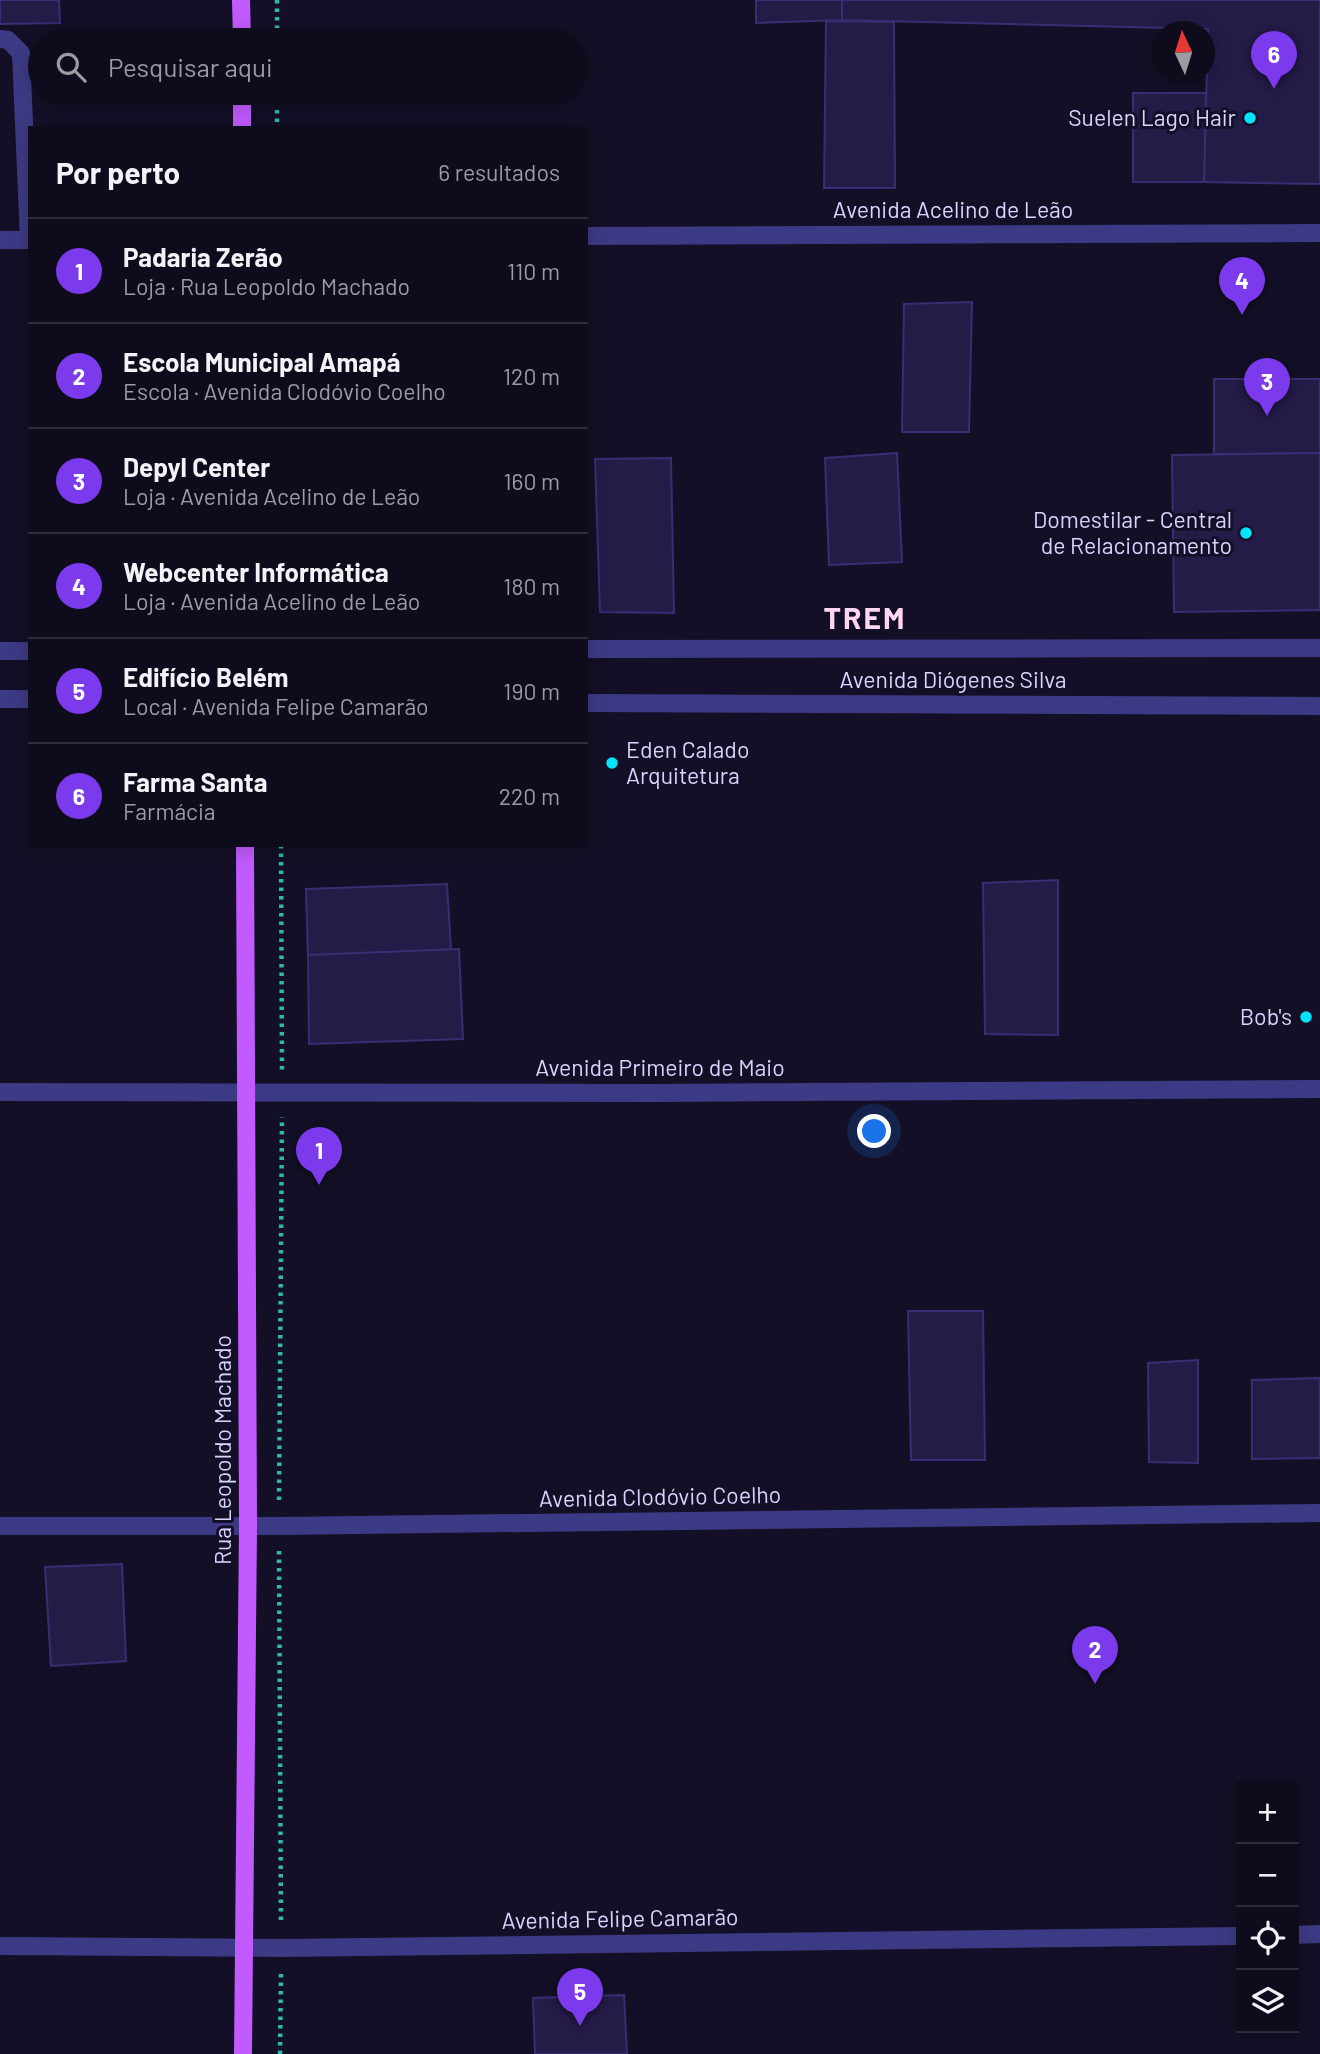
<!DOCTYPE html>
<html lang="pt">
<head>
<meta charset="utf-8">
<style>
	body { margin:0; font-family:Barlow,sans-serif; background:#1c1929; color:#f1f3f6 }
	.controls { position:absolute; right:21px; bottom:21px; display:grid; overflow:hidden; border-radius:0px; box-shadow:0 4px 18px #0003 }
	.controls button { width:63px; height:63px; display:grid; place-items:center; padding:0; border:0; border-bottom:2px solid #2e2b3b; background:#0e0b1c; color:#f1f3f6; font:35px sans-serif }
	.compass { position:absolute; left:1152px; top:21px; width:63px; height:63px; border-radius:50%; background:#0e0b1c; box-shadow:0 4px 18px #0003; rotate:356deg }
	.you { position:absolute; left:875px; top:1132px; width:24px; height:24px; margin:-18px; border:5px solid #fff; border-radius:50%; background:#1a73e8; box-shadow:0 0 0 10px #1a73e833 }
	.badge { display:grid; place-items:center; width:46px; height:46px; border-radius:50%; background:#7c3aed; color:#fff; font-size:23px; font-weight:700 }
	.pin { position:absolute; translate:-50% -58px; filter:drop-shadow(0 2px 4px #0008) }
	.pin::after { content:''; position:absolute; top:37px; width:24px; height:21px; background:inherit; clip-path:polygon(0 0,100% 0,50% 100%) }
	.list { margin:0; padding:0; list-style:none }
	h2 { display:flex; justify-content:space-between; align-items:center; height:91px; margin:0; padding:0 28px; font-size:30px }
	h2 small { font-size:23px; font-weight:400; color:#9b9ba3 }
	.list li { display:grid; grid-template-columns:46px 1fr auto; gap:21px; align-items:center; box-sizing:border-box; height:105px; padding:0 28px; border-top:2px solid #2e2b3b }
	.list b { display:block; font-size:26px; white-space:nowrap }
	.list p { margin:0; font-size:23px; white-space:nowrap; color:#9b9ba3 }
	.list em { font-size:23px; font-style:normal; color:#9b9ba3 }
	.icon { flex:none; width:38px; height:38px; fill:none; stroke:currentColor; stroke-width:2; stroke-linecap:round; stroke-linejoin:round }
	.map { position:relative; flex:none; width:1320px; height:2054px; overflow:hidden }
	.search { position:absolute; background:#0e0b1c; box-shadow:0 4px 18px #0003; left:28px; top:28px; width:560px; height:77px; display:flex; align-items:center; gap:18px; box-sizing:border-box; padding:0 24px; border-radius:38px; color:#9b9ba3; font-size:26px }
	.panel { position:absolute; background:#0e0b1c; box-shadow:0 4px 18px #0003; left:28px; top:126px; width:560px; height:721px; border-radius:0px }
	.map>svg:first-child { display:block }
	.building { fill:#241b47; stroke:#3b2d73; stroke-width:2 }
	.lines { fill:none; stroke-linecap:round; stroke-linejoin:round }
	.path { stroke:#2fb8b0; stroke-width:4.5; stroke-dasharray:3.5 5; stroke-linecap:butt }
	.service { stroke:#3d3a85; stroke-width:18 }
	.minor { stroke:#3d3a85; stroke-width:18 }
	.primary { stroke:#c25bff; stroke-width:18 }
	.poi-dot { fill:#00e5ff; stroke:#130f26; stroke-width:2.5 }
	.labels { text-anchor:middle; stroke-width:6; stroke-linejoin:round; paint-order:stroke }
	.poi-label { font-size:23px; fill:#d9d4ff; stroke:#130f26; text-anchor:end }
	.street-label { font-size:23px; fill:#d9d4ff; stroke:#130f26 }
	.district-label { font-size:30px; font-weight:bold; letter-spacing:2px; fill:#ffd6f0; stroke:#130f26 }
</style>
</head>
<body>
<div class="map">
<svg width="1320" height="2054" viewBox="0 0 1320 2054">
	<rect width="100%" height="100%" fill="#130f26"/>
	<g class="building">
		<path d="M0 0H59L60 23 0 24Z"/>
		<path d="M756 0H842V20L756 23Z"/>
		<path d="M842 0H1320V184L1204 182 1208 29 842 20Z"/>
		<path d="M826 21 894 22 895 188H824Z"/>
		<path d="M1133 93H1206L1204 182H1133Z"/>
		<path d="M972 302 969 432H902L904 304Z"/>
		<path d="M1214 379H1320V453L1214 454Z"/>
		<path d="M897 453 902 562 829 565 825 458Z"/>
		<path d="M1320 453V610L1174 612 1172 455Z"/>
		<path d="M671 458 674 613 600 612 595 459Z"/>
		<path d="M1058 880V1035L985 1034 983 883Z"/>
		<path d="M447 884 451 950 308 957 306 889Z"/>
		<path d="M459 949 463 1039 309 1044 308 955Z"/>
		<path d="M908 1311H983L985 1460H911Z"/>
		<path d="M1198 1360V1463L1149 1462 1148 1363Z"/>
		<path d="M1320 1378V1458L1252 1459V1380Z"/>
		<path d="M122 1564 126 1661 51 1666 45 1567Z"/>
		<path d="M624 1995 627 2054H535L533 1998Z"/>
	</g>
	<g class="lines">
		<g class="path">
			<path d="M277 0V40"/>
			<path d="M277 93V128"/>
			<path d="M281 845 282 1070"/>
			<path d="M279 1500 282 1117"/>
			<path d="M279 1551 281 1924"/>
			<path d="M280 2054 281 1971"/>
		</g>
		<path class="service" d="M0 39 8 40 21 53 29 240"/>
		<g class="minor">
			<path d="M586 236 1320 233"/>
			<path d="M0 240H30"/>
			<path d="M586 649 1320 648"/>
			<path d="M0 651H30"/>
			<path d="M0 699H30"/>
			<path d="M586 703 1320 706"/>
			<path d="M0 1092 656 1093 1320 1089"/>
			<path d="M0 1526H279L1320 1513"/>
			<path d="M1294 1935 1320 1934"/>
			<path d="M0 1946 281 1948 1241 1936"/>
		</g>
		<g class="primary">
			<path d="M241 0 242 40"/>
			<path d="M242 93V128"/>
			<path d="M243 2054 248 1525 245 845"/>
		</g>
	</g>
	<g class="poi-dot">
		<circle cx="1250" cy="118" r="7"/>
		<circle cx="1246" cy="533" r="7"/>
		<circle cx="612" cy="763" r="7"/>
		<circle cx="1306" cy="1017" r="7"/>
	</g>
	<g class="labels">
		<g class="poi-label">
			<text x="1236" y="126">Suelen Lago Hair</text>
			<text x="1232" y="528">Domestilar - Central<tspan x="1232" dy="26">de Relacionamento</tspan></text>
			<text x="626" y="758" text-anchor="start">Eden Calado<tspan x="626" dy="26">Arquitetura</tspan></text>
			<text x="1292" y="1025">Bob's</text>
		</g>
		<g class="street-label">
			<text x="953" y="218">Avenida Acelino de Leão</text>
			<text x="953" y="688">Avenida Diógenes Silva</text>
			<text x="660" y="1076">Avenida Primeiro de Maio</text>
			<text transform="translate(223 1450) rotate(-90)" y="8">Rua Leopoldo Machado</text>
			<text transform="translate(660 1497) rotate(-1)" y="8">Avenida Clodóvio Coelho</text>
			<text transform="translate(620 1919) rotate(-1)" y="8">Avenida Felipe Camarão</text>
		</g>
		<g class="district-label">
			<text x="865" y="629">TREM</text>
		</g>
	</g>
</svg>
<div class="controls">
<button>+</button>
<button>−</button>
<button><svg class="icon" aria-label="locate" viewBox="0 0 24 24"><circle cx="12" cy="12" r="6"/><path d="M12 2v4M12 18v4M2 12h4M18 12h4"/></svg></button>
<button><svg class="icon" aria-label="layers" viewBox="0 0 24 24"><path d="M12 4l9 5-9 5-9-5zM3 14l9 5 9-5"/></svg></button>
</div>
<svg class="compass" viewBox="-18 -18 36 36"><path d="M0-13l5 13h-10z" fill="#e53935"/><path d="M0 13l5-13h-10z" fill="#9b9ba3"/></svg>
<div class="you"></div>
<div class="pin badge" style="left:319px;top:1185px">1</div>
<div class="pin badge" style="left:1095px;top:1684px">2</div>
<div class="pin badge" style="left:1267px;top:416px">3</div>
<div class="pin badge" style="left:1242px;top:315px">4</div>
<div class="pin badge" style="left:580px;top:2026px">5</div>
<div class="pin badge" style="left:1274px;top:89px">6</div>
<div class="search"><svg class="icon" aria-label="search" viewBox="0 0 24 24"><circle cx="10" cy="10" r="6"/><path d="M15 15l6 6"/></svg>Pesquisar aqui</div>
<section class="panel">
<h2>Por perto<small>6 resultados</small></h2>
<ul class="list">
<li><span class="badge">1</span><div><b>Padaria Zerão</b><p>Loja · Rua Leopoldo Machado</p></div><em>110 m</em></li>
<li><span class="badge">2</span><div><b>Escola Municipal Amapá</b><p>Escola · Avenida Clodóvio Coelho</p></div><em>120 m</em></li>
<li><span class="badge">3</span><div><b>Depyl Center</b><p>Loja · Avenida Acelino de Leão</p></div><em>160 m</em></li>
<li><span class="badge">4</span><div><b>Webcenter Informática</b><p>Loja · Avenida Acelino de Leão</p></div><em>180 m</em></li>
<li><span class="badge">5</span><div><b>Edifício Belém</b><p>Local · Avenida Felipe Camarão</p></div><em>190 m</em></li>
<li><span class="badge">6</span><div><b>Farma Santa</b><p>Farmácia</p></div><em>220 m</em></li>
</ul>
</section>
</div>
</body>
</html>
